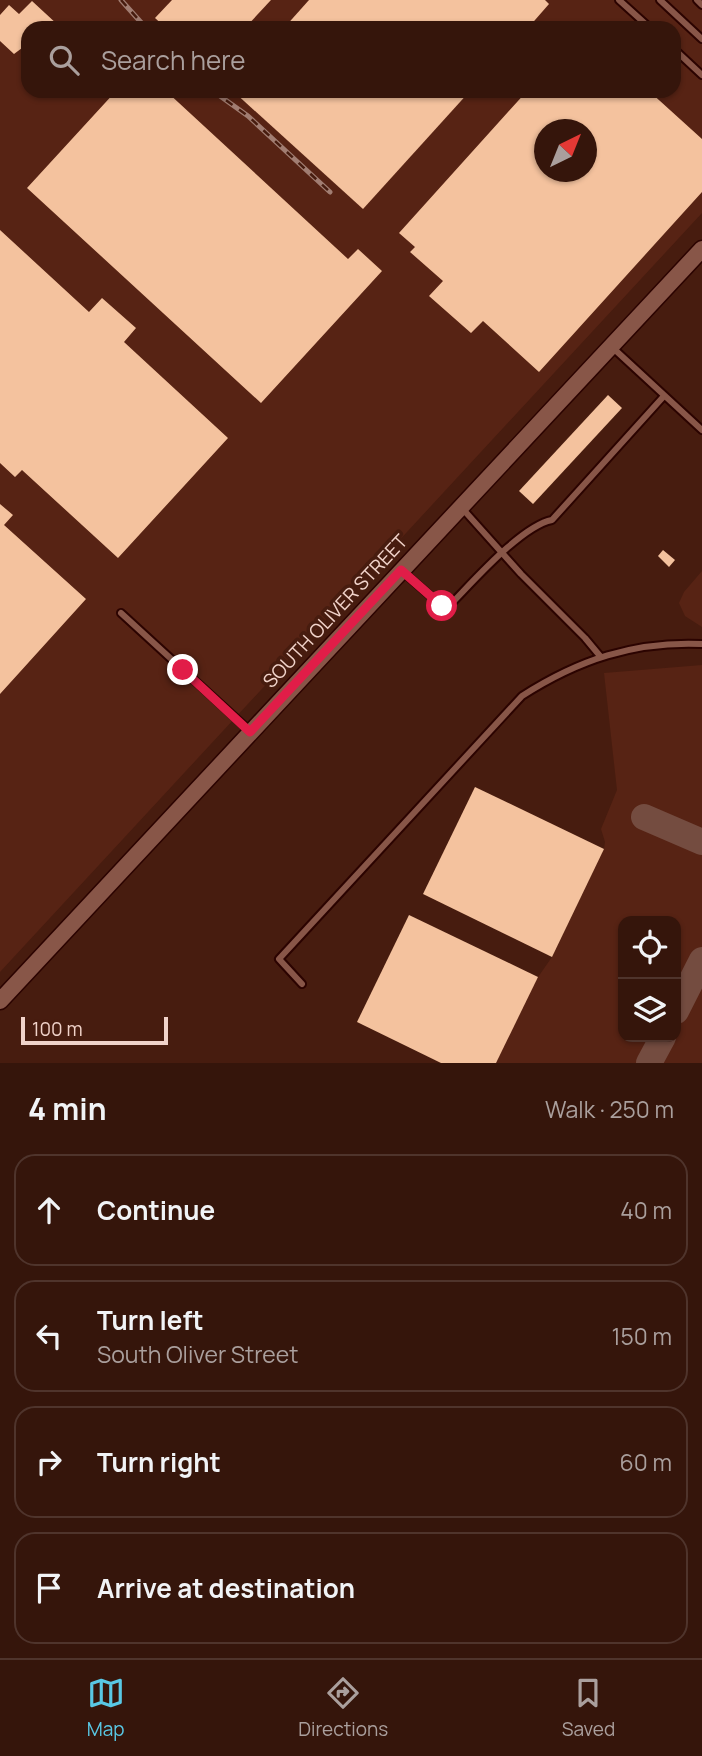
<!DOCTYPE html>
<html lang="en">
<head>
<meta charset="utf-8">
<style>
	body { margin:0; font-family:Manrope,sans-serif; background:#3d1e14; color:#f1f3f6 }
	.controls { position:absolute; right:21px; bottom:21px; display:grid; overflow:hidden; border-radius:14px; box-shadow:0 2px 5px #0004 }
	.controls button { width:63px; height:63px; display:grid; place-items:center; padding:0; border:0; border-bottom:2px solid #4f342c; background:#35150b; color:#f1f3f6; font:35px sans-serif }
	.compass { position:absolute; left:534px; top:119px; width:63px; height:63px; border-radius:50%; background:#35150b; box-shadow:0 2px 5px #0004; rotate:43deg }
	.scale { position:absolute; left:21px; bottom:18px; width:147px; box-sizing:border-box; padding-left:7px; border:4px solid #f1d3ca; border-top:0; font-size:19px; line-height:24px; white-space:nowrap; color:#f1d3ca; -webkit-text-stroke:5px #471c0f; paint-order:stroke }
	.stop { position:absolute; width:21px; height:21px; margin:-16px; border:5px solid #e11d48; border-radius:50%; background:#fff }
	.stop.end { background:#e11d48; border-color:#fff; box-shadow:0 2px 7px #0008 }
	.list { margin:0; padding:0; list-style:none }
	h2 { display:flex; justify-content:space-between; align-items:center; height:91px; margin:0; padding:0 28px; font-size:30px }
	h2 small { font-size:23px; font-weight:400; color:#aa9f9d }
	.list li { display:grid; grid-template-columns:46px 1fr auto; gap:21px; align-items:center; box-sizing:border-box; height:112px; margin:0 14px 14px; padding:0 14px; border:2px solid #4f342c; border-radius:21px }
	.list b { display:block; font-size:26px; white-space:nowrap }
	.list p { margin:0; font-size:23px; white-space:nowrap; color:#aa9f9d }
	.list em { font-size:23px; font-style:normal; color:#aa9f9d }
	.icon { flex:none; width:38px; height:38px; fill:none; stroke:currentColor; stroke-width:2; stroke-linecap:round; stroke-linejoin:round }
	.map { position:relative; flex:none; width:702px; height:1063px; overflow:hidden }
	.search { position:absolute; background:#35150b; box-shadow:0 2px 5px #0004; left:21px; right:21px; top:21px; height:77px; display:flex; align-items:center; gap:18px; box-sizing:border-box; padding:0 24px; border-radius:21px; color:#aa9f9d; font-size:26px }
	.sheet { height:595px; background:#35150b }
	nav { display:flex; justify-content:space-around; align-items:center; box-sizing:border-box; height:98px; border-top:2px solid #4f342c; background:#35150b; font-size:19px; color:#aa9f9d }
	nav a { display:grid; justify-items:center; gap:4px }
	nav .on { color:#59c8e5 }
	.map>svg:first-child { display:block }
	.built { fill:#572314; fill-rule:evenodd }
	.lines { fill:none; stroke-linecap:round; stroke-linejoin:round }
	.taxiway { stroke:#744c40; stroke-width:26 }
	.building { fill:#f4c29e; fill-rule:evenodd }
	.service-casing { stroke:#2b0300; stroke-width:10 }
	.secondary-casing { stroke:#2b0300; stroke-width:19 }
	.service { stroke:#885648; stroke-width:6 }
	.secondary { stroke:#885648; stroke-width:16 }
	.rail-casing { stroke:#a17d72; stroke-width:5 }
	.rail { stroke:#471c0f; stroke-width:2.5; stroke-dasharray:8; stroke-linecap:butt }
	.route { stroke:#e11d48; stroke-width:9 }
	.labels { text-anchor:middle; stroke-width:7; stroke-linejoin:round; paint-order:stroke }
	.street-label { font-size:19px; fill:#f1d3ca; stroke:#471c0f }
</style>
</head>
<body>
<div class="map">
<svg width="702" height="1063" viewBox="0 0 702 1063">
	<rect width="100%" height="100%" fill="#471c0f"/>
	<g class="built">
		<path d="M0 0H702V213L0 972ZM28 28H674V91H28ZM544 130H586V172H544Z"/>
		<path d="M702 571V627L685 616 679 603 684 592Z"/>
		<path d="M702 665V1063H494L536 980 552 957 604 849 605 842 601 829 617 790 604 673ZM623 921H676V1037H623Z"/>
	</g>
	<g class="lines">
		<g class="taxiway">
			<path d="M644 817 702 842"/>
			<path d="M676 1011 702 960"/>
			<path d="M649 1063 663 1037"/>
		</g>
	</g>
	<g class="building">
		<path d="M172 0H271L245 28H166L155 18Z"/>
		<path d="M309 0H545L549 4 528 28H284Z"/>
		<path d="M32 1 58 25 56 28H28V53L22 48 14 54 0 41V15L9 5 19 14Z"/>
		<path d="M116 91H166L348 259 358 249 382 271 261 403 27 188Z"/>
		<path d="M233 91H470L363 209Z"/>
		<path d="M527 91H649L702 139V192L539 372 483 321 471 333 429 296 443 281 410 252 415 247 399 233ZM544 130H586V172H544Z"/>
		<path d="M0 230 89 312 102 298 136 328 124 342 228 438 118 558 22 470 15 477 0 463Z"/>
		<path d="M608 395 622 408 533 504 519 491Z"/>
		<path d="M0 504 13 515 4 525 86 599 0 694Z"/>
		<path d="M663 550 675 560 669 567 658 556Z"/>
		<path d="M475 787 604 849 552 957 423 894Z"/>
		<path d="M409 915 538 977 496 1063H441L357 1022Z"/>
	</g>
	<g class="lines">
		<defs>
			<g id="service">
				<path d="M619 0 650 28"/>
				<path d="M660 0 702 39"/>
				<path d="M697 0 702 5"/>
				<path d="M674 49 702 75"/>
				<path d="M613 348 702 430"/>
				<path d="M461 507 521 574 585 638 600 656"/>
				<path d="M403 572 442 606H449C472 583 521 526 552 520L664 396"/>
				<path d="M121 613 251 732"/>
				<path d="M302 984 279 959 522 696C578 660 634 641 702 644"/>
			</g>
			<path id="secondary" d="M0 1001 702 249"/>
		</defs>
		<use href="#service" class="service-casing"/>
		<use href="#secondary" class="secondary-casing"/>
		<use href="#service" class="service"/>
		<use href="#secondary" class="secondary"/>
		<defs>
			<g id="rail">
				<path d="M121 0 146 28"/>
				<path d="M213 91 248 116 330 192"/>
			</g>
		</defs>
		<use href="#rail" class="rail-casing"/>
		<use href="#rail" class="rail"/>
	</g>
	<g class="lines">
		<path class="route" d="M183 670 250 732 401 570 442 606"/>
	</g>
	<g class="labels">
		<g class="street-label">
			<text transform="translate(335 611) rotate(-47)" y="7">SOUTH OLIVER STREET</text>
		</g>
	</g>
</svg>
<div class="controls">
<button><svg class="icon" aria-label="locate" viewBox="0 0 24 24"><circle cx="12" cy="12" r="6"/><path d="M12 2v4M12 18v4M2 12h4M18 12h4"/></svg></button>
<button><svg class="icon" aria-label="layers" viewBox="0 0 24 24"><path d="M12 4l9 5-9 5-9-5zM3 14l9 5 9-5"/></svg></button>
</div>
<svg class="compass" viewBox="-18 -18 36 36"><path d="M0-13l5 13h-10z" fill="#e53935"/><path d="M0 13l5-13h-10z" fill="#aa9f9d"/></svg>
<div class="scale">100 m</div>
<div class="stop" style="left:442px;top:606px"></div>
<div class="stop end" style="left:183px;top:670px"></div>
<div class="search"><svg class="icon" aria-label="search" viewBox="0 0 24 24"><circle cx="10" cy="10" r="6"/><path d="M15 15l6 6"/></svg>Search here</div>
</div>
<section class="sheet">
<h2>4 min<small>Walk · 250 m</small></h2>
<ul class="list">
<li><svg class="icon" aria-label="ahead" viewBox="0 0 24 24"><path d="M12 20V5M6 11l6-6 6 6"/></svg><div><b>Continue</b></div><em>40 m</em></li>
<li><svg class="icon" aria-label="left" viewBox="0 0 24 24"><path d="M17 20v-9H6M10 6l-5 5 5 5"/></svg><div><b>Turn left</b><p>South Oliver Street</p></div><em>150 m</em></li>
<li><svg class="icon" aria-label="right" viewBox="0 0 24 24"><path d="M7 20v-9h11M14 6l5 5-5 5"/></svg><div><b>Turn right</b></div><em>60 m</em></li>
<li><svg class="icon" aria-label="arrive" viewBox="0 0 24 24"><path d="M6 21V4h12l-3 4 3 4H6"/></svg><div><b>Arrive at destination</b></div></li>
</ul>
</section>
<nav>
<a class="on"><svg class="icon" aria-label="map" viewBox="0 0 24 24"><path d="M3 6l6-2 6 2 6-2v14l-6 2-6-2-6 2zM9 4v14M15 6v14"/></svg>Map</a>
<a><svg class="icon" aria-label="directions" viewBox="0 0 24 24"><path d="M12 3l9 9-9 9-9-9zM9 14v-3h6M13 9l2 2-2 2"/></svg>Directions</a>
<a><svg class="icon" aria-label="saved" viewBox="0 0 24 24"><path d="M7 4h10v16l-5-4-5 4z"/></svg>Saved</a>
</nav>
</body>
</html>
